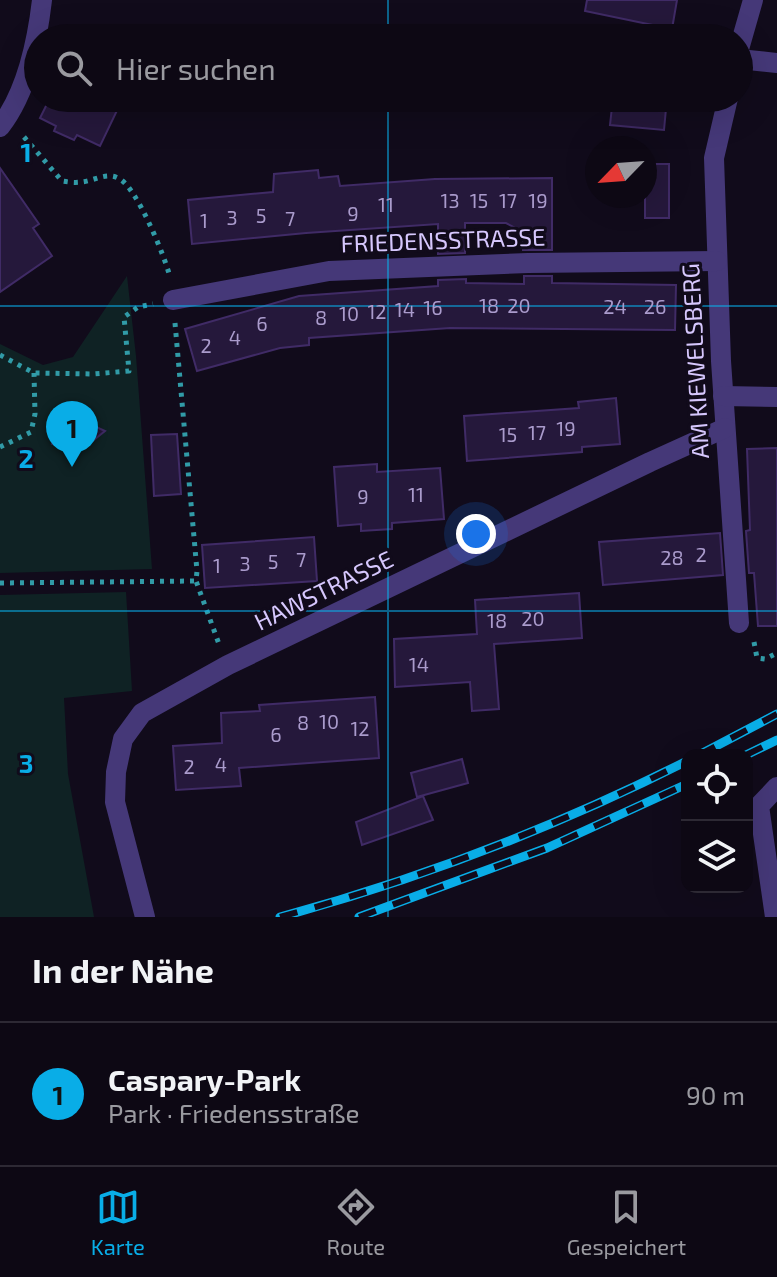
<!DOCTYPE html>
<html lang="de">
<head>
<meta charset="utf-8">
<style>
	body { margin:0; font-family:"Exo 2",sans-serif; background:#16111d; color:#f1f3f6 }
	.controls { position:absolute; right:24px; bottom:24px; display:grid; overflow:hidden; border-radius:16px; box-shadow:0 8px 32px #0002 }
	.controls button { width:72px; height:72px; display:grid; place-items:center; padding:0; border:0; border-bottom:2px solid #2d2934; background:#0d0814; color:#f1f3f6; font:40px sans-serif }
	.compass { position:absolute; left:585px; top:136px; width:72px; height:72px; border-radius:50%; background:#0d0814; box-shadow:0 8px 32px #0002; rotate:245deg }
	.you { position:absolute; left:476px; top:534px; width:28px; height:28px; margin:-20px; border:6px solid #fff; border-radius:50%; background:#1a73e8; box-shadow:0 0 0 12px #1a73e833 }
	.badge { display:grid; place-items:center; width:52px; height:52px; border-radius:50%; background:#09ade7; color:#111; font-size:26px; font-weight:700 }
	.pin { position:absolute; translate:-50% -66px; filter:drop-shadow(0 2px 4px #0008) }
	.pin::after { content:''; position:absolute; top:42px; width:28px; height:24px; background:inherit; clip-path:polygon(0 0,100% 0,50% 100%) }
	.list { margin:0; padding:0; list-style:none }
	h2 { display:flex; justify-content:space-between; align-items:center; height:104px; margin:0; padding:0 32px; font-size:34px }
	h2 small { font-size:26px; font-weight:400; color:#9a9aa0 }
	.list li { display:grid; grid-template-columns:52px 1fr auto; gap:24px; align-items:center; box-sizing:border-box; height:144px; padding:0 32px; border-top:2px solid #2d2934 }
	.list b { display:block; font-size:30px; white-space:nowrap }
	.list p { margin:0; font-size:26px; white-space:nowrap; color:#9a9aa0 }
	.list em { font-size:26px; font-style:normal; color:#9a9aa0 }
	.icon { flex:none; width:44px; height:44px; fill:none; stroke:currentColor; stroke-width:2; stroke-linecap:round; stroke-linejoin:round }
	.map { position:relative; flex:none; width:777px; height:917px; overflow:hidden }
	.search { position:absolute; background:#0d0814; box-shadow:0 8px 32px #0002; left:24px; right:24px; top:24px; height:88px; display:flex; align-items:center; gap:20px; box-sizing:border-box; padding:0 28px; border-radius:44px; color:#9a9aa0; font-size:30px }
	.sheet { height:248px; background:#0d0814 }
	nav { display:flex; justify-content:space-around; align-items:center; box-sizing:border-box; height:112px; border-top:2px solid #2d2934; background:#0d0814; font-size:22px; color:#9a9aa0 }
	nav a { display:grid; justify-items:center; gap:4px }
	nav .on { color:#09ade7 }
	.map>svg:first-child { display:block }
	.green { fill:#0f2224 }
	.building { fill:#25183b; stroke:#402b66; stroke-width:2 }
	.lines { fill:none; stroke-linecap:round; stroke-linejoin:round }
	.path { stroke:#319ba7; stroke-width:5; stroke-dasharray:4 6; stroke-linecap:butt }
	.minor { stroke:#453878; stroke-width:20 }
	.rail-casing { stroke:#09ade7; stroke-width:9 }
	.rail { stroke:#110b1b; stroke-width:6; stroke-dasharray:18; stroke-linecap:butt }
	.grid { fill:none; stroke:#09ade7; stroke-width:2; stroke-opacity:0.55 }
	.labels { text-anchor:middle; stroke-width:6; stroke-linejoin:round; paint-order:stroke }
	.number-label { font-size:20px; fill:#aa9bcc }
	.street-label { font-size:24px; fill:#d6c7fd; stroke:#110b1b }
	.grid-label { font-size:26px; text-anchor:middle; font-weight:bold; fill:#09ade7; stroke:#110b1b; stroke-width:6; stroke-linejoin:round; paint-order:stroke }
</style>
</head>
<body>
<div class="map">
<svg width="777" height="917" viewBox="0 0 777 917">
	<rect width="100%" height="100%" fill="#110b1b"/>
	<g class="green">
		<path d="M127 276 136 356 152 569 0 573V344L43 365 73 357Z"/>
		<path d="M126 592 132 691 64 698 68 774 94 917H0V595Z"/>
	</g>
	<g class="building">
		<path d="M587 0H677L672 29 585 11Z"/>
		<path d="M50 98H123L100 146 77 135 74 140 54 131 56 126 40 118Z"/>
		<path d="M613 98H667L664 130 610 125Z"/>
		<rect x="645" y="164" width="24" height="54"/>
		<path d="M0 168 39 224 33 228 52 256 0 292Z"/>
		<path d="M318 170 319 178 338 176 340 186 435 179 552 178V250H523V232L506 223H465V253L438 254V224L306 233 192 244 188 200 273 192 274 174Z"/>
		<path d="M524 276H552V283L676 285 675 330 450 328 309 338V345L280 348 197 371 185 329 299 296 438 286V280L466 279V283L524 284Z"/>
		<path d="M616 398 620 444 582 447V452L467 461 464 416 579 408 578 402Z"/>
		<path d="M56 416 79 419 105 431 84 448 52 444Z"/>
		<path d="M177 434 181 494 154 496 151 435Z"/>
		<path d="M777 448V626H758L754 573H749L746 531 750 530 747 449Z"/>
		<path d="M377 464V472L440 468 444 519 392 523V529L361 531V524L338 526 334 467Z"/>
		<path d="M720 533 723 575 603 585 599 542Z"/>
		<path d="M314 537 317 581 205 588 202 545Z"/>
		<path d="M579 593 582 638 494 644 499 709 472 711 470 682 395 687 394 639 477 634 475 600Z"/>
		<path d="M375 697 379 758 239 768 241 786 176 790 173 746 222 743 221 713 260 711 259 705Z"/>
		<path d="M462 759 468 783 417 797 411 773Z"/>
		<path d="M423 796 433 820 362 845 356 822Z"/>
	</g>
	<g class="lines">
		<g class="path">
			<path d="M24 137 62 181C68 182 75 183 81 182 94 181 106 172 118 178 136 185 165 257 170 277"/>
			<path d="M175 323 197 571 196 581 219 644"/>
			<path d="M0 355 34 373 93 374 129 371 124 317 138 307 153 304"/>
			<path d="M0 447 31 432 35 414 34 373"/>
			<path d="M0 583 196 581"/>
			<path d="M754 642 757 658 765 659 777 653"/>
		</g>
		<g class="minor">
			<path d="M739 49 753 0"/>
			<path d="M739 59 777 63"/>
			<path d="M728 98 714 158 721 361 739 623"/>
			<path d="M0 127C27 92 37 43 42 0"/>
			<path d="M173 300 329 271 528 263 717 261"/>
			<path d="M723 396 777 397"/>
			<path d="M145 917 115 802 116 772 123 739 142 713 228 665 650 462 725 428"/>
			<path d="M775 917 759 806 777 787"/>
		</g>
		<defs>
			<g id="rail">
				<path d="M699 755 777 714"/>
				<path d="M746 755 777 740"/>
				<path d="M280 917C420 879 558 826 687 761"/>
				<path d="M359 917 547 848 687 784"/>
			</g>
		</defs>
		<use href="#rail" class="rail-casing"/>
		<use href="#rail" class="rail"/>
	</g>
	<path class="grid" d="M388 0V38M388 98V917M0 306H777M0 611H777"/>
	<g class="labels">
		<g class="number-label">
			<text x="450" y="208">13</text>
			<text x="479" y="208">15</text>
			<text x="508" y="208">17</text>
			<text x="538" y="208">19</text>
			<text x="386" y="212">11</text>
			<text x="353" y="221">9</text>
			<text x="261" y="223">5</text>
			<text x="232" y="225">3</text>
			<text x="290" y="226">7</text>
			<text x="204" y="228">1</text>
			<text x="489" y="313">18</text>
			<text x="519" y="313">20</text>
			<text x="615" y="314">24</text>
			<text x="655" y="314">26</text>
			<text x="433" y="315">16</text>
			<text x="405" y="317">14</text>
			<text x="377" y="319">12</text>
			<text x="349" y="321">10</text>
			<text x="321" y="325">8</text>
			<text x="262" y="331">6</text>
			<text x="235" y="345">4</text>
			<text x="206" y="353">2</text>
			<text x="566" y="436">19</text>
			<text x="537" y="440">17</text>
			<text x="508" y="442">15</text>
			<text x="416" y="502">11</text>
			<text x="363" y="504">9</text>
			<text x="701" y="562">2</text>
			<text x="672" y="565">28</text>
			<text x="301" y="567">7</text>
			<text x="273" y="569">5</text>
			<text x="245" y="571">3</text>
			<text x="217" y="573">1</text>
			<text x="533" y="626">20</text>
			<text x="497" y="628">18</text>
			<text x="419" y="672">14</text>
			<text x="329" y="729">10</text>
			<text x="303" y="730">8</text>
			<text x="360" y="736">12</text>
			<text x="276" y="742">6</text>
			<text x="221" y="772">4</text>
			<text x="189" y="774">2</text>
		</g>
		<g class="street-label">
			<text transform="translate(443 241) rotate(-2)" y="8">FRIEDENSSTRASSE</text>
			<text transform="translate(696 361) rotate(-93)" y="8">AM KIEWELSBERG</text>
			<text transform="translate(324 591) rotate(-26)" y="8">HAWSTRASSE</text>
		</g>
	</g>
	<g class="grid-label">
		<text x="26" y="162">1</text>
		<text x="26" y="468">2</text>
		<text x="26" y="773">3</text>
	</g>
</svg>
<div class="controls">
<button><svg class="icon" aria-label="locate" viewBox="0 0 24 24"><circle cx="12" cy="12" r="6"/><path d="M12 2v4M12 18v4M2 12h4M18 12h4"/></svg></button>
<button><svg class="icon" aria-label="layers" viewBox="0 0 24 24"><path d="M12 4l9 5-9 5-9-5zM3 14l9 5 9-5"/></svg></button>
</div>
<svg class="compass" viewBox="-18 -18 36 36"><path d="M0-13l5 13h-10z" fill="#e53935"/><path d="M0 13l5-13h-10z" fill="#9a9aa0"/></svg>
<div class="you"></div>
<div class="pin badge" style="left:72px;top:467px">1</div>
<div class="search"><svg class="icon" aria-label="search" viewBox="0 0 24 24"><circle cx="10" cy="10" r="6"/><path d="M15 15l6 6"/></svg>Hier suchen</div>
</div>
<section class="sheet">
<h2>In der Nähe<small></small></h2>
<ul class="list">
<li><span class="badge">1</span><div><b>Caspary-Park</b><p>Park · Friedensstraße</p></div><em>90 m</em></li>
</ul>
</section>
<nav>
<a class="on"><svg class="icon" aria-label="map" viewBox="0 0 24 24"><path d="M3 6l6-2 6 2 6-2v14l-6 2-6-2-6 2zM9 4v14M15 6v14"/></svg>Karte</a>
<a><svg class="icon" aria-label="directions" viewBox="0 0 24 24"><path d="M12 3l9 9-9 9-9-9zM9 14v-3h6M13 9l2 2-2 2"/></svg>Route</a>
<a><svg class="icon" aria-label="saved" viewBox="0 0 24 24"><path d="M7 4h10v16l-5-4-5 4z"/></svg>Gespeichert</a>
</nav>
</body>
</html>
